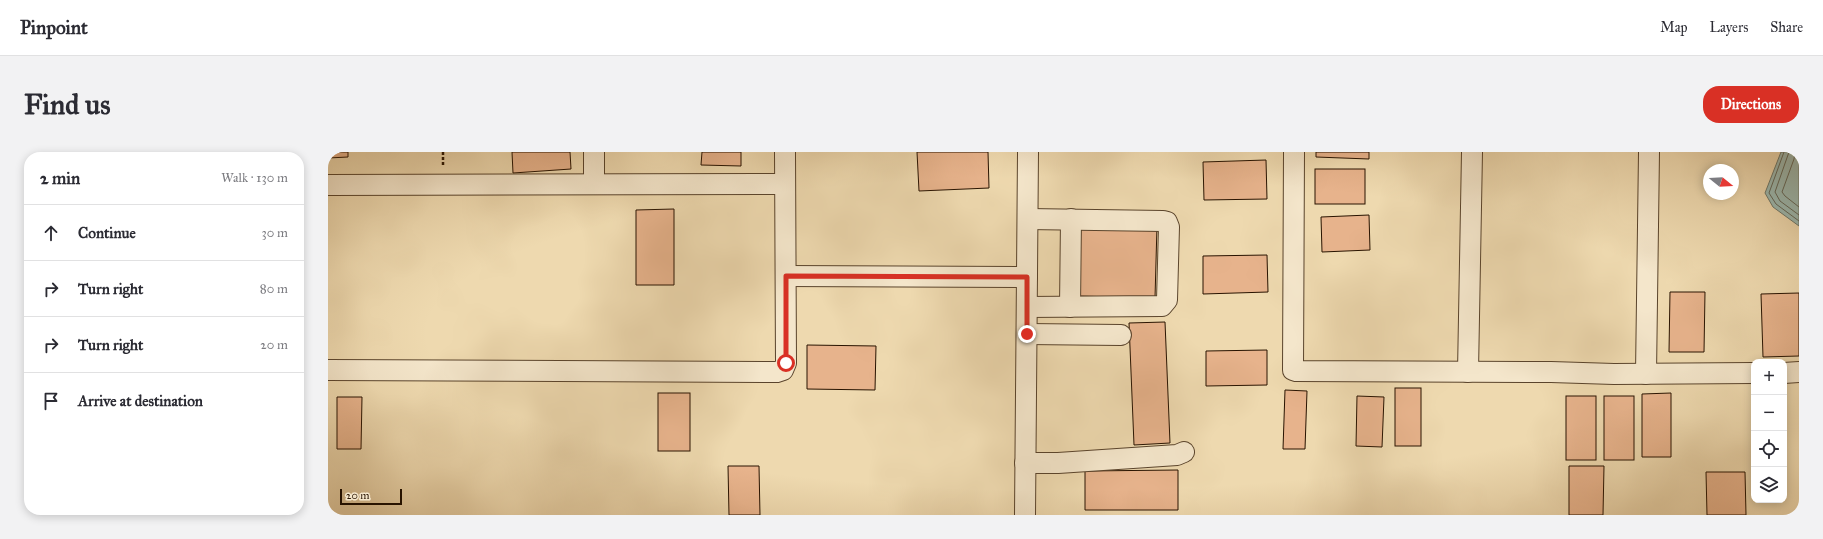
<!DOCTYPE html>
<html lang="en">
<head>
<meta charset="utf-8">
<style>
	body { margin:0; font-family:"IM FELL Great Primer",serif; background:#f2f2f3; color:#2b2b33 }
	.controls { position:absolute; right:12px; bottom:12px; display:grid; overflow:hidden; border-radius:8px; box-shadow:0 2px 10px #0003 }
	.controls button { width:36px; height:36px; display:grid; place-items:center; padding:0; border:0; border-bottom:1px solid #e1e1e2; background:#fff; color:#2b2b33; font:20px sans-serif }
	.compass { position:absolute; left:1375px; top:12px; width:36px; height:36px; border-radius:50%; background:#fff; box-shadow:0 2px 10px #0003; rotate:108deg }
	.scale { position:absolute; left:12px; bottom:10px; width:62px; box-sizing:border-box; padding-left:4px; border:2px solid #281300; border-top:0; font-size:11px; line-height:14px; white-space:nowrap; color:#281300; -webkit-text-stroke:3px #f4e6cb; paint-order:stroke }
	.stop { position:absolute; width:12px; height:12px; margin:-9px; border:3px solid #d93025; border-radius:50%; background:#fff }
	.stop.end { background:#d93025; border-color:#fff; box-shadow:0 1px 4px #0008 }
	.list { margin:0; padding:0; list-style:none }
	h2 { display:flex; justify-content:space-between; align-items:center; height:52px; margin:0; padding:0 16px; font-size:17px }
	h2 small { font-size:13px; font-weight:400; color:#7c7c81 }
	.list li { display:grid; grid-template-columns:26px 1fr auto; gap:12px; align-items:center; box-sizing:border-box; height:56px; padding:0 16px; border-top:1px solid #e1e1e2 }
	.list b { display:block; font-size:15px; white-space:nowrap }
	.list em { font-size:13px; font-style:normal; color:#7c7c81 }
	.icon { flex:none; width:22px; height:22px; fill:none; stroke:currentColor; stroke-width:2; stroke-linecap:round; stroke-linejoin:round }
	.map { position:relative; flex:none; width:1471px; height:363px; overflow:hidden; border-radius:16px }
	header { display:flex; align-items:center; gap:24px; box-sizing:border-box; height:56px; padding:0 20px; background:#fff; border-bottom:1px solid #e1e1e2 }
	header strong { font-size:19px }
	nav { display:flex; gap:22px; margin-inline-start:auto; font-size:14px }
	.intro { display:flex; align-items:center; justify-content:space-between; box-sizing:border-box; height:96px; padding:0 24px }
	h1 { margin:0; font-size:28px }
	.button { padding:10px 18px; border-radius:16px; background:#d93025; color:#fff; font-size:14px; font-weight:700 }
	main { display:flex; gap:24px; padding:0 24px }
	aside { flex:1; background:#fff; border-radius:16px; box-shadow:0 2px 10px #0003 }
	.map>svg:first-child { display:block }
	.water { fill:#9bb9b1; stroke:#6d776a }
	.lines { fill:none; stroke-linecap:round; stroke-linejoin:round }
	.shore { stroke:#626658; stroke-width:1 }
	.building { fill:#e7b38c; stroke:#281300 }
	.minor-casing { stroke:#5a442c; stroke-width:22 }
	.path { stroke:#281300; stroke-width:2.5; stroke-dasharray:3 2; stroke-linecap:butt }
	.minor { stroke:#f4e6cb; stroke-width:20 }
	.route { stroke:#d93025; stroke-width:5 }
</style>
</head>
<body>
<header>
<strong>Pinpoint</strong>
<nav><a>Map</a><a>Layers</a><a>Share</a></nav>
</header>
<div class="intro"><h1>Find us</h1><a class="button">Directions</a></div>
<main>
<aside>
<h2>2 min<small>Walk · 130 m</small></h2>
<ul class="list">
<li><svg class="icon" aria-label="ahead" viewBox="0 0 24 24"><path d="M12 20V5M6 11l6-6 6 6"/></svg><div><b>Continue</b></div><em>30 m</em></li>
<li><svg class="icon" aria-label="right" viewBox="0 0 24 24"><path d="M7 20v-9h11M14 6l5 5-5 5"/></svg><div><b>Turn right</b></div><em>80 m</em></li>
<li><svg class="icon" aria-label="right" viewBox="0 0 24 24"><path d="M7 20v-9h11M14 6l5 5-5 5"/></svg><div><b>Turn right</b></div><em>20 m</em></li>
<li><svg class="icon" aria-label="arrive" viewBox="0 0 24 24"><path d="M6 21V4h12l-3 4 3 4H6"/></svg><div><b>Arrive at destination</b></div></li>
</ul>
</aside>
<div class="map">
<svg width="1471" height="363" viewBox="0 0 1471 363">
	<rect width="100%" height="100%" fill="#eed9af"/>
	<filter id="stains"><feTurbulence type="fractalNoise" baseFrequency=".005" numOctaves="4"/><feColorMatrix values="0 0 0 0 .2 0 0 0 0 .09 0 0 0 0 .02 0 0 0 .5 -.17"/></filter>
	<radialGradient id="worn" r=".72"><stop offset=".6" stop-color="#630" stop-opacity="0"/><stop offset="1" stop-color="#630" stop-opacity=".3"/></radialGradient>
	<path class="water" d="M1453 0H1471V74L1445 55 1437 41Z"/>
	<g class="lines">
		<g class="shore">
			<path d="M1456 0 1441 41 1448 52 1471 69"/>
			<path d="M1461 0 1447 40 1452 49 1471 63"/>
			<path d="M1467 0 1466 7 1454 40 1457 44 1471 55"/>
		</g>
	</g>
	<g class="building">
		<path d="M0 0H20V5L0 6Z"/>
		<path d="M184 0H242L243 17 185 21Z"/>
		<path d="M374 0H413V14L373 13Z"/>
		<path d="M589 0H660L661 36 591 39Z"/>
		<path d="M988 0H1041V7L988 5Z"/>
		<path d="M938 8 939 47 876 48 875 10Z"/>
		<rect x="987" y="17" width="50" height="35"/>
		<path d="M346 57V133H308V58Z"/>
		<path d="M1041 63 1042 98 994 100 993 65Z"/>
		<path d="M751 73 829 74 827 146 749 144Z"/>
		<path d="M939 103 940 140 875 142V104Z"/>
		<path d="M1342 140H1377L1376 200H1341Z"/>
		<path d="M1471 141V204L1435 205 1433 142Z"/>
		<path d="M837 170 842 291 806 293 801 171Z"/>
		<path d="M479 193 548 194 547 238 479 237Z"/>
		<path d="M939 198V233L878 234V199Z"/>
		<rect x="1067" y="236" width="26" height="58"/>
		<path d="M957 238 979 239 977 297H955Z"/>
		<rect x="330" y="241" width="32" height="58"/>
		<path d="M1343 241V305H1314V242Z"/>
		<path d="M1029 244 1056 245 1054 295 1028 294Z"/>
		<rect x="1238" y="244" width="30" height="64"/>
		<rect x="1276" y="244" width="30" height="64"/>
		<path d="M9 245H34L33 297H9Z"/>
		<path d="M400 314H431L432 363H401Z"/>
		<path d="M1241 314H1276L1275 363H1241Z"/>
		<path d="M850 318V358H757V319Z"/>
		<path d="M1378 320H1417L1418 363H1379Z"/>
	</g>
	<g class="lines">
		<defs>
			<g id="minor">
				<path d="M966 0 965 218 968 219 1223 220 1286 222 1426 221"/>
				<path d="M266 32V0"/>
				<path d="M0 33 457 32"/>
				<path d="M458 124 699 125"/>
				<path d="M699 155 834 154 839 148 841 75 839 70 835 69 700 67"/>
				<path d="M742 155 743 67"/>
				<path d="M699 182 793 183"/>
				<path d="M0 218 449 220 455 218 458 211 457 0"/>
				<path d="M1140 220 1144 0"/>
				<path d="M1456 221 1471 220"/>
				<path d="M1318 222 1321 0"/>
				<path d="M697 311H730L849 303 856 300"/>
				<path d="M697 363 700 0"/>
			</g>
		</defs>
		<use href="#minor" class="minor-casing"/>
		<path class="path" d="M115 0V13"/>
		<use href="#minor" class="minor"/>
	</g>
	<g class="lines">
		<path class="route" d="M458 211V124L699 125V182"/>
	</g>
	<rect width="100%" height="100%" filter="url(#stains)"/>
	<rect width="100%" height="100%" fill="url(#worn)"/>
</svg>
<div class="controls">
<button>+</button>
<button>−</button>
<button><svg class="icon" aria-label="locate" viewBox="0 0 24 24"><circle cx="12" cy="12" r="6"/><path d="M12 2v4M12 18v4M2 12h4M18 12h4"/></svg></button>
<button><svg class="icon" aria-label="layers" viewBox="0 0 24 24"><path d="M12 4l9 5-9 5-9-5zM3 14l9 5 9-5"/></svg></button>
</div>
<svg class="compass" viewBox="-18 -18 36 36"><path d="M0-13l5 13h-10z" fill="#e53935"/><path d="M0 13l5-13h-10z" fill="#7c7c81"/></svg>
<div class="scale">20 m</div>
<div class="stop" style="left:458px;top:211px"></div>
<div class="stop end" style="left:699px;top:182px"></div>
</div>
</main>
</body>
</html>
